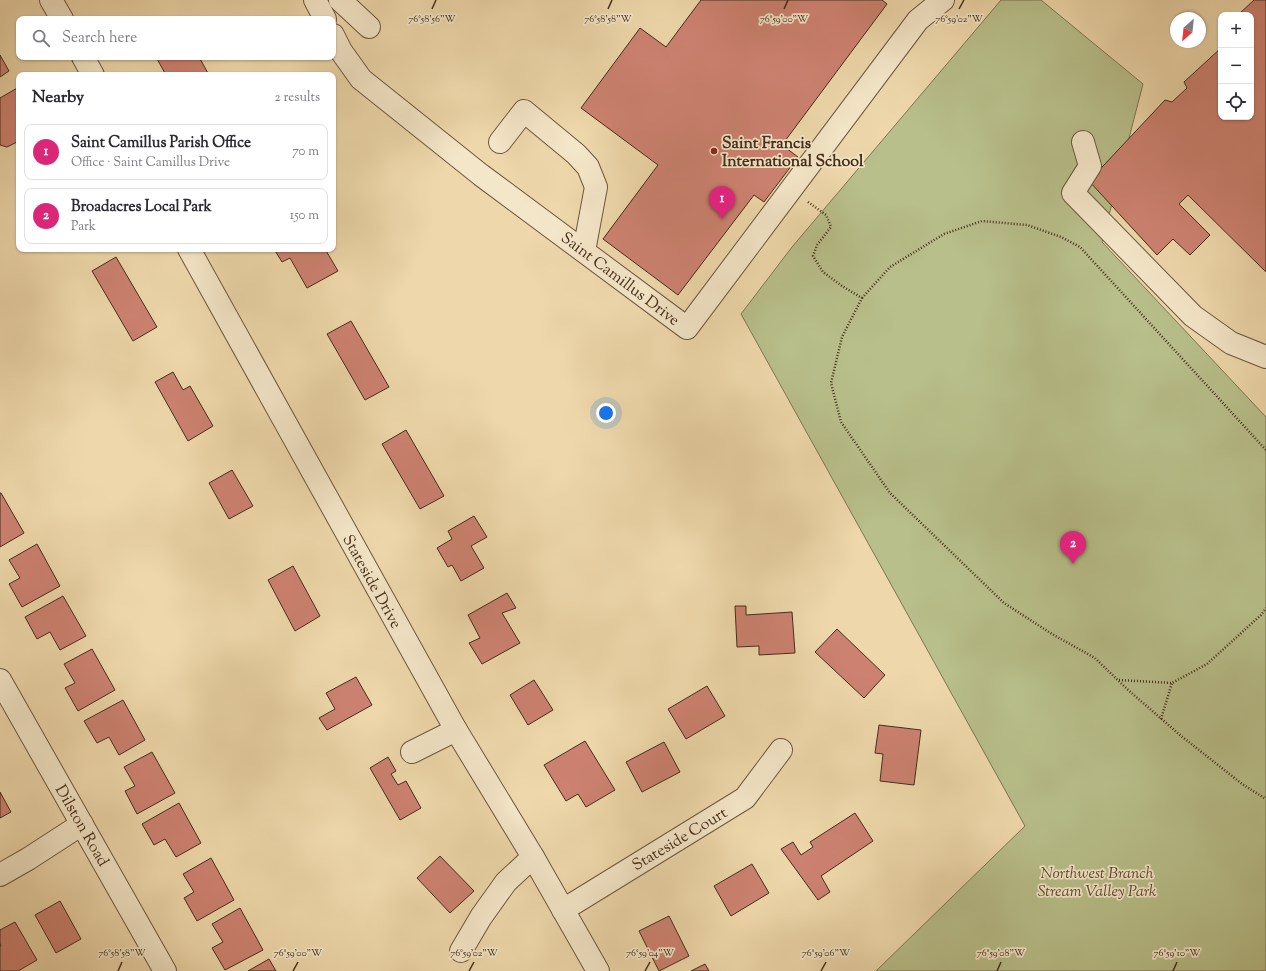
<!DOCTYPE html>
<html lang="en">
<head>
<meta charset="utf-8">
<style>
	body { margin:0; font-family:"Sorts Mill Goudy",serif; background:#f7f7f7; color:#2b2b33 }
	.controls { position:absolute; right:12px; top:12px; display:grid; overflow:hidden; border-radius:8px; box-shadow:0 1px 3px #0004 }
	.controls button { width:36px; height:36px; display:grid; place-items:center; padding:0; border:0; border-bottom:1px solid #e1e1e2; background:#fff; color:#2b2b33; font:20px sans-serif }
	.compass { position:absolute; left:1170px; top:12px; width:36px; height:36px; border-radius:50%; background:#fff; box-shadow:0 1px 3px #0004; rotate:207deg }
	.you { position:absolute; left:606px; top:413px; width:14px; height:14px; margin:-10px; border:3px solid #fff; border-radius:50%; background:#1a73e8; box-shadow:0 0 0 6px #1a73e833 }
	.badge { display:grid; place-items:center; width:26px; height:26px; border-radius:50%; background:#db2777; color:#fff; font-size:13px; font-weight:700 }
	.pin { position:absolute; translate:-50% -33px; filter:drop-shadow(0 1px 2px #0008) }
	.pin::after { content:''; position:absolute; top:21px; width:14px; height:12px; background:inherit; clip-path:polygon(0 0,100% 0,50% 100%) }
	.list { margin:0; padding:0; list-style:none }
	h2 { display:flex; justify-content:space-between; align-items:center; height:52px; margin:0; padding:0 16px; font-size:17px }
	h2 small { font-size:13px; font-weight:400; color:#7c7c81 }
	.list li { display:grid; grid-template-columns:26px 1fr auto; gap:12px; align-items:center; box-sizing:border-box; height:56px; margin:0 8px 8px; padding:0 8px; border:1px solid #e1e1e2; border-radius:8px }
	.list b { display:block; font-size:15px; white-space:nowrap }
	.list p { margin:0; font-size:13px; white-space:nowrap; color:#7c7c81 }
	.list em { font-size:13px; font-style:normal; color:#7c7c81 }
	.icon { flex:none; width:22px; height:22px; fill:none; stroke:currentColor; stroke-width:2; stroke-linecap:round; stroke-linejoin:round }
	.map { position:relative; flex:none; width:1266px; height:971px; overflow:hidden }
	.search { position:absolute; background:#fff; box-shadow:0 1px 3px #0004; left:16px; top:16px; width:320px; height:44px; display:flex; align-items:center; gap:10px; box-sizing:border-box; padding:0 14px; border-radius:8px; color:#7c7c81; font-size:15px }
	.panel { position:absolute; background:#fff; box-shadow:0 1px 3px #0004; left:16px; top:72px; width:320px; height:180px; border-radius:8px }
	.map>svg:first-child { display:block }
	.green { fill:#b8bf8a; stroke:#7e7652 }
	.building { fill:#cd8271; stroke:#442d1a }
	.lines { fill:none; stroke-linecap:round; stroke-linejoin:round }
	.minor-casing { stroke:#6e583e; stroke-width:24 }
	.path { stroke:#442d1a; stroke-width:2.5; stroke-dasharray:1 2; stroke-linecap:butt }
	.minor { stroke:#f4e6c8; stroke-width:22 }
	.ticks { fill:none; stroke:#442d1a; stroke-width:1.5 }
	.poi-dot { fill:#8f2418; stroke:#f4e6c8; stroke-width:1.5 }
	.labels { text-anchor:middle; stroke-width:3.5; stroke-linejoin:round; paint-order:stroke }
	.poi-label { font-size:16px; font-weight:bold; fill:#442d1a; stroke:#f4e6c8; text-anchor:start }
	.street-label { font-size:16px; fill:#442d1a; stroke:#f4e6c8 }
	.park-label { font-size:16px; font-style:italic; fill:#5b4a30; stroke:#f4e6c8 }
	.ticks-label { font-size:10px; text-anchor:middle; fill:#442d1a; stroke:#f4e6c8; stroke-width:3.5; stroke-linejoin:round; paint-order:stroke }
</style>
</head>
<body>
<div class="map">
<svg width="1266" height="971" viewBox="0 0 1266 971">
	<rect width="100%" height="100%" fill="#eed8ab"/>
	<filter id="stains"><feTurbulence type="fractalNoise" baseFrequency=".005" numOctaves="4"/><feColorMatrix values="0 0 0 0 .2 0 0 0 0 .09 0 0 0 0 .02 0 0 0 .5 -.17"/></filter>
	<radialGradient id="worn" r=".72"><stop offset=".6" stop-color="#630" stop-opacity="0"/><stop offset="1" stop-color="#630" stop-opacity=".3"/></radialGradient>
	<path class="green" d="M1001 0H1041L1143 84 1102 242 1266 417V971H876L1025 826 741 314 792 247Z"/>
	<g class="building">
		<path d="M701 0H882L887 4 782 145 798 157 764 202 754 195 678 295 603 239 658 165 581 108 640 28 666 47Z"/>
		<path d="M1254 0H1266V272L1188 195 1179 204 1210 235 1190 255 1173 239 1157 255 1089 181 1165 100 1172 102 1187 88 1184 82 1221 48V117H1251V15H1238Z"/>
		<path d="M0 55 9 71 0 77Z"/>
		<path d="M156 57H199L209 75H166Z"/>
		<path d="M19 87V141L7 147 0 145V98Z"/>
		<path d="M274 249H325L338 271 307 288 290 258 282 262Z"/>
		<path d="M116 257 157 327 133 341 92 271Z"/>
		<path d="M351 321 389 387 365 400 327 334Z"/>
		<path d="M173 372 183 390 190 386 213 426 188 441 155 382Z"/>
		<path d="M406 430 444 496 420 509 382 444Z"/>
		<path d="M232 470 253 506 229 519 209 483Z"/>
		<path d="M0 493H1L24 533 0 547Z"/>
		<path d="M474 516 487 537 471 546 484 568 461 581 452 565 448 567 437 548 452 539 448 531Z"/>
		<path d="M37 544 60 586 22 607 9 584 20 578 9 560Z"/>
		<path d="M293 566 320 616 295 631 268 580Z"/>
		<path d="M507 593 516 608 502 613 520 643 482 664 469 643 480 638 468 615Z"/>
		<path d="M63 596 86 636 60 650 50 632 37 639 25 617Z"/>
		<path d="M735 606H746V615L792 612 795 653 759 655V646L737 647Z"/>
		<path d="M837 629 885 675 864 698 815 652Z"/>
		<path d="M92 649 115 690 78 711 65 688 75 683 64 664Z"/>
		<path d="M356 677 372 705 327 730 319 718 335 709 326 693Z"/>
		<path d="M534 680 553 710 528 725 510 695Z"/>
		<path d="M707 686 725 716 686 739 668 709Z"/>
		<path d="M123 700 145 740 119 755 109 737 97 743 84 721Z"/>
		<path d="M879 725 921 730 914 785 880 781 883 754 875 753Z"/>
		<path d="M585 741 615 790 586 807 578 794 566 801 544 765Z"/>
		<path d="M664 742 680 772 642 792 626 762Z"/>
		<path d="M152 752 175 793 137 814 125 791 135 786 124 767Z"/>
		<path d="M388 757 396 771 391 774 398 785 406 781 421 808 400 820 370 768Z"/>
		<path d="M0 792 11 812 0 818Z"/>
		<path d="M179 803 201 843 176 857 165 839 154 845 142 824Z"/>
		<path d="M855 813 873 841 821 876 830 892 818 900 781 849 793 842 801 855 813 847 810 842Z"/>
		<path d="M440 856 474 891 450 913 417 878Z"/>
		<path d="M211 858 234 900 197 921 184 898 194 892 183 874Z"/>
		<path d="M752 864 769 893 731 916 714 886Z"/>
		<path d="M60 901 81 939 56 953 35 915Z"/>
		<path d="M240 908 263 950 225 970 212 948 223 942 212 924Z"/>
		<path d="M669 916 689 956 659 971 639 931Z"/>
		<path d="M15 922 37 960 18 971H0V946H1L0 943V930Z"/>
		<path d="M269 959 276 971H248Z"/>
		<path d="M705 964 709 971H691Z"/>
	</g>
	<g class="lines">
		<defs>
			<g id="minor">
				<path d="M51 0 62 19"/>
				<path d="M315 0 325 19"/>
				<path d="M340 0 369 27"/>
				<path d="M333 35 341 51 361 79 481 175 687 328 918 20 943 0"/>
				<path d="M83 57 93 75"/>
				<path d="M500 142 524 111 576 154 588 167 596 187 584 251"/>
				<path d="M1083 142 1090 166 1073 193 1193 316 1231 343 1266 357"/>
				<path d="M189 249 456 730 533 857 598 971"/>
				<path d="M0 680 165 971"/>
				<path d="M412 752 456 730"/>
				<path d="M0 875 28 859 82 824"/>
				<path d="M563 910 745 798 781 750"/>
				<path d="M461 951 481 917 506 882 533 857"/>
			</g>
		</defs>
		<use href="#minor" class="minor-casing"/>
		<g class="path">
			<path d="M808 202 826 215 831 227 817 245 813 256 823 272 842 286 862 298 842 337 831 383 841 422 890 493 1004 603 1052 634 1095 658 1127 689 1180 735 1242 784 1266 799"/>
			<path d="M862 298 890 267 944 234 982 221 1027 225 1061 237 1080 247 1266 450"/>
			<path d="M1119 680 1172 683 1207 664 1261 615 1266 608"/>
			<path d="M1161 719 1172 683"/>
		</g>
		<use href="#minor" class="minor"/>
	</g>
	<path class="ticks" d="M432 9 436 0M608 9 612 0M784 9 788 0M959 9 964 0M118 971 122 962M293 971 298 962M469 971 474 962M645 971 650 962M821 971 826 962M997 971 1001 962M1173 971 1177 962"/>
	<circle class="poi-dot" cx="714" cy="151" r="4"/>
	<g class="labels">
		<g class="poi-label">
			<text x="722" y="148">Saint Francis<tspan x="722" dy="18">International School</tspan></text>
		</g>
		<g class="street-label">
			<text transform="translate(621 278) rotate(37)" y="6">Saint Camillus Drive</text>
			<text transform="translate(373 581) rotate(61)" y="6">Stateside Drive</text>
			<text transform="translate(83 825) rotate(60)" y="6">Dilston Road</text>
			<text transform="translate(679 838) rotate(-31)" y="6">Stateside Court</text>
		</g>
		<g class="park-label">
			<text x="1097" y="878">Northwest Branch<tspan x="1097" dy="18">Stream Valley Park</tspan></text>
		</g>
	</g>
	<g class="ticks-label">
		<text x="432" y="22">76°58'56"W</text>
		<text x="608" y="22">76°58'58"W</text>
		<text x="784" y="22">76°59'00"W</text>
		<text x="959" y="22">76°59'02"W</text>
		<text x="122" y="956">76°58'58"W</text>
		<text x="298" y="956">76°59'00"W</text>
		<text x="474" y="956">76°59'02"W</text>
		<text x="650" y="956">76°59'04"W</text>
		<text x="826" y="956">76°59'06"W</text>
		<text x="1001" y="956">76°59'08"W</text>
		<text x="1177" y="956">76°59'10"W</text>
	</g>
	<rect width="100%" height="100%" filter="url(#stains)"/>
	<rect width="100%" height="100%" fill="url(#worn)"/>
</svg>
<div class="controls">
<button>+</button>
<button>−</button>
<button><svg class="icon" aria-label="locate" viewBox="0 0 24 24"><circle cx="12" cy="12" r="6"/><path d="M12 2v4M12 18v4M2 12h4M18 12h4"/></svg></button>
</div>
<svg class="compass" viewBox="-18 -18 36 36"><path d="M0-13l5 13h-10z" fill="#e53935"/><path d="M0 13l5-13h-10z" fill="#7c7c81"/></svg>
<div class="you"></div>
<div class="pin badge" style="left:722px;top:219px">1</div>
<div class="pin badge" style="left:1073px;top:564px">2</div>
<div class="search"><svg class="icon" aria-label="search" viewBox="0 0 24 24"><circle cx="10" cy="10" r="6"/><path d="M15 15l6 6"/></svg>Search here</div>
<section class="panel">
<h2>Nearby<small>2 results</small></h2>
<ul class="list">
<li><span class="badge">1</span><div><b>Saint Camillus Parish Office</b><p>Office · Saint Camillus Drive</p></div><em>70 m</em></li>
<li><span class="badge">2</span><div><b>Broadacres Local Park</b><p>Park</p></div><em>150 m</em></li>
</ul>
</section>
</div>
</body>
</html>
